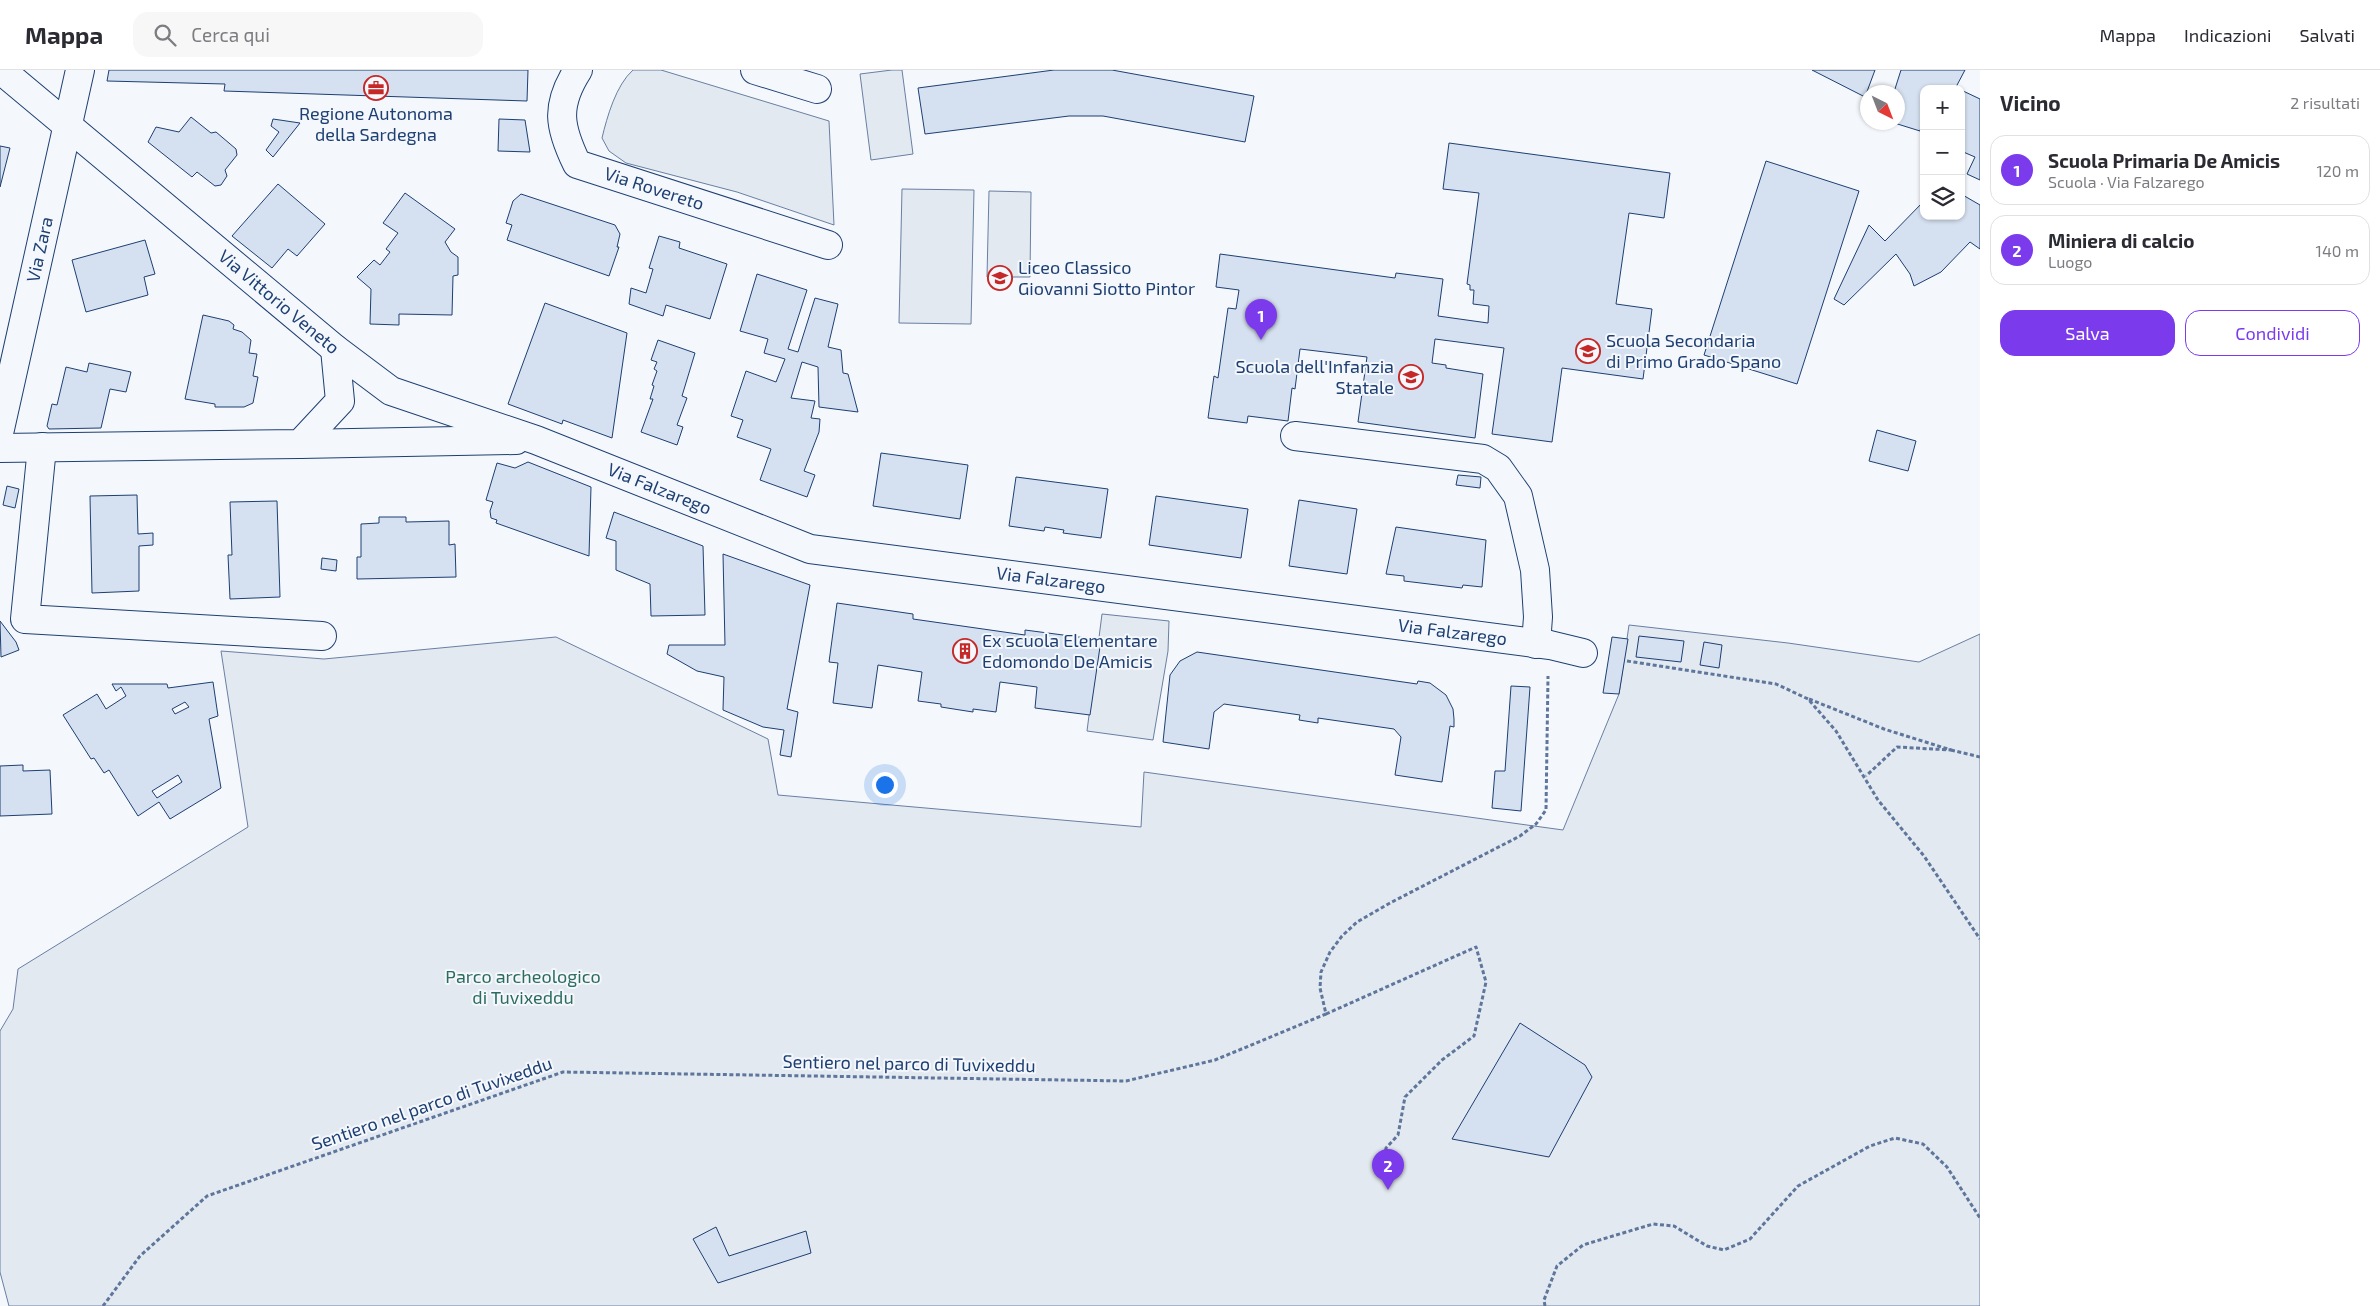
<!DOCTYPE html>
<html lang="it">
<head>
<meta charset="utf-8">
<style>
	body { margin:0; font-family:"Exo 2",sans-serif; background:#f7f7f7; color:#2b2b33 }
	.controls { position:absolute; right:15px; top:15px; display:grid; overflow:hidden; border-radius:10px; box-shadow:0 1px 4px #0004 }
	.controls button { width:45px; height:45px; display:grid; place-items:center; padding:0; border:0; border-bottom:1px solid #e1e1e2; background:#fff; color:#2b2b33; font:25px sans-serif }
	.compass { position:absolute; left:1860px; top:15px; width:45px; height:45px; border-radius:50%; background:#fff; box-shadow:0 1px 4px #0004; rotate:138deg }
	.you { position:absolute; left:884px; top:714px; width:18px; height:18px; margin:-12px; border:4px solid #fff; border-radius:50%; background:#1a73e8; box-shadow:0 0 0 8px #1a73e833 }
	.badge { display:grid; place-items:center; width:32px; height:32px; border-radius:50%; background:#7c3aed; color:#fff; font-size:16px; font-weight:700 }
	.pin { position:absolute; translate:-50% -41px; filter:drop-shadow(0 1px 2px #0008) }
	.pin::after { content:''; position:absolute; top:26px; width:18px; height:15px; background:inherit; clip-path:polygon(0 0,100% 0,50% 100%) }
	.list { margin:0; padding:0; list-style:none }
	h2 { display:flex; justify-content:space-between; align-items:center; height:65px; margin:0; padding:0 20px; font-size:21px }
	h2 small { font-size:16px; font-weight:400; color:#7c7c81 }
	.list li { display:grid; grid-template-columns:32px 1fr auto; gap:15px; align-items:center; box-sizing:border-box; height:70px; margin:0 10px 10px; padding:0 10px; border:1px solid #e1e1e2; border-radius:15px }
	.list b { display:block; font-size:19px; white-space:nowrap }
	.list p { margin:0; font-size:16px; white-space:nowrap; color:#7c7c81 }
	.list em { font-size:16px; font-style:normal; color:#7c7c81 }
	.actions { display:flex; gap:10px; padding:15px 20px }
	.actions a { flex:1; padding:11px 0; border:1px solid #7c3aed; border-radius:15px; text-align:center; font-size:18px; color:#7c3aed }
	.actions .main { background:#7c3aed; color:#fff }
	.icon { flex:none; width:28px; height:28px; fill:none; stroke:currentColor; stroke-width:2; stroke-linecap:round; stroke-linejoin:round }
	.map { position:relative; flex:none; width:1980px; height:1236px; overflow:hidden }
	header { display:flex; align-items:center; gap:30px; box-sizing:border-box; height:70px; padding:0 25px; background:#fff; border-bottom:1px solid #e1e1e2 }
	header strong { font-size:24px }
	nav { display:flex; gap:28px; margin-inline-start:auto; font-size:18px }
	.search { width:350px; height:45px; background:#f7f7f7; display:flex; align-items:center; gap:12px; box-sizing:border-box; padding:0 18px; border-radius:15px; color:#7c7c81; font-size:19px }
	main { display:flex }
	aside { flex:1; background:#fff }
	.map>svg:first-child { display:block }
	.green { fill:#e3e9f0; stroke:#687fa3 }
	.building { fill:#d5e0f0; stroke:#1d3f73; fill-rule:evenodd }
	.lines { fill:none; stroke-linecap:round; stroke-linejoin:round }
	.minor-casing { stroke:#1d3f73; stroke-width:30 }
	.path { stroke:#5e769c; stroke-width:3; stroke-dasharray:4 2.5; stroke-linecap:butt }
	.minor { stroke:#f4f7fb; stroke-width:28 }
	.labels { text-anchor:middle; stroke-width:4; stroke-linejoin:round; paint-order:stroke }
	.poi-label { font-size:18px; fill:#1d3f73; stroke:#f4f7fb; text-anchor:start }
	.street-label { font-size:18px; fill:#1d3f73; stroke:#f4f7fb }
	.park-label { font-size:18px; fill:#2c6c60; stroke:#f4f7fb }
</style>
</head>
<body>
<header>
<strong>Mappa</strong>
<div class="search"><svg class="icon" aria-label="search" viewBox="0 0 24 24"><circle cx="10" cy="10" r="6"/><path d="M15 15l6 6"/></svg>Cerca qui</div>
<nav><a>Mappa</a><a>Indicazioni</a><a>Salvati</a></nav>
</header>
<main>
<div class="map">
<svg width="1980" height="1236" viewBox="0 0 1980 1236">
	<rect width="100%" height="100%" fill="#f4f7fb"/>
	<g class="green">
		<path d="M633 0H661L829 51 834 155 737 122 626 93 609 81 602 68C607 47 616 15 633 0Z"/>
		<path d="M892 0H902L913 84 871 90 860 4Z"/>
		<path d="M902 119 974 120 971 254 899 253Z"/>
		<path d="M989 121 1031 122 1030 207H987Z"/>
		<path d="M1102 544 1169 551 1168 581 1153 670 1087 661Z"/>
		<path d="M1629 555 1788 573 1919 592 1980 564V1236H9L0 1202V961L13 939 18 899 248 757 221 581 324 589 556 567 768 669 778 725 1141 757 1144 702 1563 760 1619 624Z"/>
	</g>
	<g class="building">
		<path d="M109 0H528L527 31 224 21 225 14 107 11Z"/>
		<path d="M1054 0H1112L1254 26 1245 72 1103 46H1069L925 64 918 18Z"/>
		<path d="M1812 0H1875L1865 27Z"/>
		<path d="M1901 0H1965L1956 17 1959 19H1924V58L1921 57 1920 61 1891 52H1898V22H1894Z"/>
		<path d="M1961 20 1980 29V110L1967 104 1975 87 1961 81Z"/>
		<path d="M191 47 211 63 216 62 236 79 237 85 225 100 227 106 221 115 215 116 197 102 192 107 148 72 156 57 179 62Z"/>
		<path d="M273 49 300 53 273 87 266 80 279 62 271 56Z"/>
		<path d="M499 49 525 50 530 82 498 81Z"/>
		<path d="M1449 73 1670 103 1664 148 1629 143 1616 234 1652 239 1643 309 1562 298 1552 372 1492 364 1504 278 1435 269 1432 293 1446 295V298L1483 304 1475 368 1358 352 1367 287 1300 279 1295 319 1292 318 1288 351 1248 346 1247 353 1208 348 1214 306 1218 308 1228 238 1236 239 1239 220 1216 217 1220 184 1395 208 1396 203 1443 209 1438 246 1488 253 1489 236 1473 234 1474 220H1470V215L1467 214 1479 123 1443 119Z"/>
		<path d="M0 76 10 78 0 117Z"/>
		<path d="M1766 91 1859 121 1797 314 1704 285Z"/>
		<path d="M278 114 325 154 297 186 288 179 272 198 232 166Z"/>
		<path d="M405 123 455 159 445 172 451 182 458 187V205L453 206 452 245 399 244V255L370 254 371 219 357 207 374 190 380 195 390 182 386 179 398 163 383 153Z"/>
		<path d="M521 124 615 155 620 164 617 177H619L609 206 507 170 512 155 506 153 513 131Z"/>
		<path d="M1961 124 1980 135V179L1970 172 1941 202 1914 216 1910 204 1896 184 1844 235 1834 229 1869 155 1885 171 1924 131V146H1961Z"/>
		<path d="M659 166 680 172 679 178 727 194 710 249 666 235 663 246 629 234 631 218 646 223 653 199 649 198Z"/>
		<path d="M145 170 155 204 144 207 148 225 86 242 72 190Z"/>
		<path d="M757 204 807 220 788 279 798 282 815 228 838 234 828 277 841 280 843 303 848 304 858 342 819 337 818 297 802 292 791 328 815 331 811 348 820 349 819 362 804 401 815 405 807 427 760 410 771 379 737 367 743 350 731 346 746 301 776 312 785 289 764 283 768 269 740 261Z"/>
		<path d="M545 233 627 263 612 368 563 350 562 354 508 334Z"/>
		<path d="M203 245 229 251 234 255 233 259 242 262 251 270 249 283 257 284 253 306 258 307 253 333 244 337H215V334L185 329Z"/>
		<path d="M658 270 695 283 682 326 687 328 677 355 683 357 677 375 641 362 653 329H650L654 316 652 315 657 301 654 299 657 292 651 290Z"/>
		<path d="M89 293 131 302 126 322 110 319 101 358 49 359 47 356 52 334 57 335 66 297 87 302Z"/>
		<path d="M1877 360 1916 371 1908 401 1869 391Z"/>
		<path d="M881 383 968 395 960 449 873 436Z"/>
		<path d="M528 392 591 417 589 486 496 453 497 450 491 448 490 441 493 432 486 430 497 393 515 398Z"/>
		<path d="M1458 405 1481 407 1480 418 1456 415Z"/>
		<path d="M1016 407 1108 419 1101 468 1063 463 1064 460 1045 457 1044 461 1009 456Z"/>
		<path d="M7 416 19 419 15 438 3 435Z"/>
		<path d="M137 425 138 464 153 463V475L139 476V521L92 523 90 426Z"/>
		<path d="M1156 426 1248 439 1241 488 1149 475Z"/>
		<path d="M1299 430 1357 439 1347 504 1289 496Z"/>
		<path d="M277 431 280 527 230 529 228 485H232L230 432Z"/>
		<path d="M614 442 703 476 705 545 651 546 650 514 616 500V471L606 468Z"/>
		<path d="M379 447H406V452L449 451V475L455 474 456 507 357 509V487H361V454L379 453Z"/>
		<path d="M1396 457 1486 470 1482 517 1463 515 1462 518 1404 511V506L1386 504Z"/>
		<path d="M723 484 810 515 787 639 798 642 791 687 780 685 784 660 763 657 723 640 724 607 697 601 667 584 669 575H725Z"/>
		<path d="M322 488 337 490 336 501 321 499Z"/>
		<path d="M837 533 913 544V549L1025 565V560L1101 570 1090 645 1035 638 1037 617 1000 612 996 642 973 639V642L941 637V634L918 631 922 602 878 595 872 638 833 633 838 593 829 592Z"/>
		<path d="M0 551 16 572 19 580 1 587Z"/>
		<path d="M1639 566 1684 571 1681 592 1636 587Z"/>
		<path d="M1612 567 1628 569 1619 624 1603 623Z"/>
		<path d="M1704 572 1722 575 1719 598 1700 595Z"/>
		<path d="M1197 582 1417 614 1418 611 1430 613 1446 625 1453 639 1454 649V657L1450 656 1442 712 1395 705 1401 667 1394 659 1318 648V653L1299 650 1300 645 1224 634 1214 642 1209 679 1163 672 1170 605 1180 591Z"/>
		<path d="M213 612 218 646 209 649 221 718 170 749 159 732 138 746 109 700 104 703 94 688 91 689 63 645 97 624 106 639 126 626 121 617 116 621 112 614H167L168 618ZM185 632 189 637 175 644 172 639ZM178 705 182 712 157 728 152 721Z"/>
		<path d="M1511 616 1530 617 1521 741 1492 738 1495 701H1505Z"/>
		<path d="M23 695V701L50 700 52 744 0 746V696Z"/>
		<path d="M1520 953 1585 995 1592 1007 1549 1087 1452 1069Z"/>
		<path d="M716 1157 729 1186 806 1161 811 1183 718 1213 693 1169Z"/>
	</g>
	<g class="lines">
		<defs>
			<g id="minor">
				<path id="s1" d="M1 0 335 279 391 321 536 370 810 479 1550 575 1583 583"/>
				<path id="s2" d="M578 0C555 36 559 57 577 94L828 175"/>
				<path d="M755 0 817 19"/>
				<path id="s3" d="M0 359 80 0"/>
				<path d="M1295 366 1483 389 1498 398 1518 426 1535 500 1538 547 1536 574"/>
				<path d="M300 374 516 370"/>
				<path d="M42 377 25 549 322 566"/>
				<path d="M0 378 300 374 340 331 335 279"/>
			</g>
		</defs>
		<use href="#minor" class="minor-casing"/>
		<g class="path">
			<path d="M1627 591 1776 614 1808 629 1836 661 1878 730 1924 786 1980 869"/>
			<path d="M1809 629 1884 659 1951 680 1897 677 1866 706"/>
			<path d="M1951 680 1980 687"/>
			<path d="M1326 944 1476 877 1486 912 1474 966 1442 990 1405 1027 1398 1065 1386 1078 1383 1101"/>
			<path d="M103 1236 140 1186 207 1126 563 1002 1126 1011 1215 990 1326 944 1320 918 1321 902 1330 882 1342 866 1357 852 1390 833 1520 766 1536 754 1546 740 1548 606"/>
			<path d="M1545 1236 1544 1230 1557 1196 1583 1175 1653 1154 1674 1156 1707 1176 1724 1180 1750 1169 1798 1116 1870 1076 1895 1068 1923 1074 1947 1097 1980 1148"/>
		</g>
		<use href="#minor" class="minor"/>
	</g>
	<defs>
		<symbol id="office-ring" viewBox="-11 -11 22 22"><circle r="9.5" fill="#f4f7fb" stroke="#c62828" stroke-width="1.5"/><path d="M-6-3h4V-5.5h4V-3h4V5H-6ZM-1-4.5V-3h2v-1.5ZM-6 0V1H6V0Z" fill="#c62828"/></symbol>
		<symbol id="school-ring" viewBox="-11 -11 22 22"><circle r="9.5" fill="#f4f7fb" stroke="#c62828" stroke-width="1.5"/><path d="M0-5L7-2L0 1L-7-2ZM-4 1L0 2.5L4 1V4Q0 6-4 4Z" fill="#c62828"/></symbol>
		<symbol id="building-ring" viewBox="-11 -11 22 22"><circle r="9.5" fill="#f4f7fb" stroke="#c62828" stroke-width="1.5"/><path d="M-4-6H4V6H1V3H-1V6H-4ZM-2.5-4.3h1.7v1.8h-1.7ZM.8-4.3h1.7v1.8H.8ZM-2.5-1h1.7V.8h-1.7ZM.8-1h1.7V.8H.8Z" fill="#c62828"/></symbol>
	</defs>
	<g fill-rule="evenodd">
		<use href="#office-ring" x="362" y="4" width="28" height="28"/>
		<use href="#school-ring" x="986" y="194" width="28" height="28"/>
		<use href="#school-ring" x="1574" y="267" width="28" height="28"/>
		<use href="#school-ring" x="1397" y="293" width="28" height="28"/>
		<use href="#building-ring" x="951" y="567" width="28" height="28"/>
	</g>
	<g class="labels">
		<g class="poi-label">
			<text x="376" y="50" text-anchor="middle">Regione Autonoma<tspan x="376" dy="21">della Sardegna</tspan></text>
			<text x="1018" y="204">Liceo Classico<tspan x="1018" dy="21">Giovanni Siotto Pintor</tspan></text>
			<text x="1606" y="277">Scuola Secondaria<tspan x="1606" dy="21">di Primo Grado Spano</tspan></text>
			<text x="1394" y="303" text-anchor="end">Scuola dell'Infanzia<tspan x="1394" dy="21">Statale</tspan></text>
			<text x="982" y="577">Ex scuola Elementare<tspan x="982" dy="21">Edomondo De Amicis</tspan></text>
		</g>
		<g class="street-label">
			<text dy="6" stroke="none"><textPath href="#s2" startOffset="181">Via Rovereto</textPath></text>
			<text dy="6" stroke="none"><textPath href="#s3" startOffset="184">Via Zara</textPath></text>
			<text dy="6" stroke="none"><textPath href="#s1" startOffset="362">Via Vittorio Veneto</textPath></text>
			<text dy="6" stroke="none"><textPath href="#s1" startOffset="791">Via Falzarego</textPath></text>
			<text dy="6" stroke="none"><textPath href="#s1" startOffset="1196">Via Falzarego</textPath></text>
			<text dy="6" stroke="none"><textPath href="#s1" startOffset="1601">Via Falzarego</textPath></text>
			<text transform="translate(909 994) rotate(1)" y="6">Sentiero nel parco di Tuvixeddu</text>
			<text transform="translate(432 1034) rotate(-19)" y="6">Sentiero nel parco di Tuvixeddu</text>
		</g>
		<g class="park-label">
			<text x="523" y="913">Parco archeologico<tspan x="523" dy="21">di Tuvixeddu</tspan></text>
		</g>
	</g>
</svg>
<div class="controls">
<button>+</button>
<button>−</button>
<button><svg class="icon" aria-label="layers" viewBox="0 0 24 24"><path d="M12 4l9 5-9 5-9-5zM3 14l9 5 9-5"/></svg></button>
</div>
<svg class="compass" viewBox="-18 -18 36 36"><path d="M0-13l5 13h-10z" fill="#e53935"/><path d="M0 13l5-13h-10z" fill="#7c7c81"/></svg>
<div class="you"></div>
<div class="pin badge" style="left:1261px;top:270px">1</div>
<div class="pin badge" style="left:1388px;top:1120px">2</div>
</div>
<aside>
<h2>Vicino<small>2 risultati</small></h2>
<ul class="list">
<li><span class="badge">1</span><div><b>Scuola Primaria De Amicis</b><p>Scuola · Via Falzarego</p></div><em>120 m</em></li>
<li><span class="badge">2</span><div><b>Miniera di calcio</b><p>Luogo</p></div><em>140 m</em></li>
</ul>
<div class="actions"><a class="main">Salva</a><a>Condividi</a></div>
</aside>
</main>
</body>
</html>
